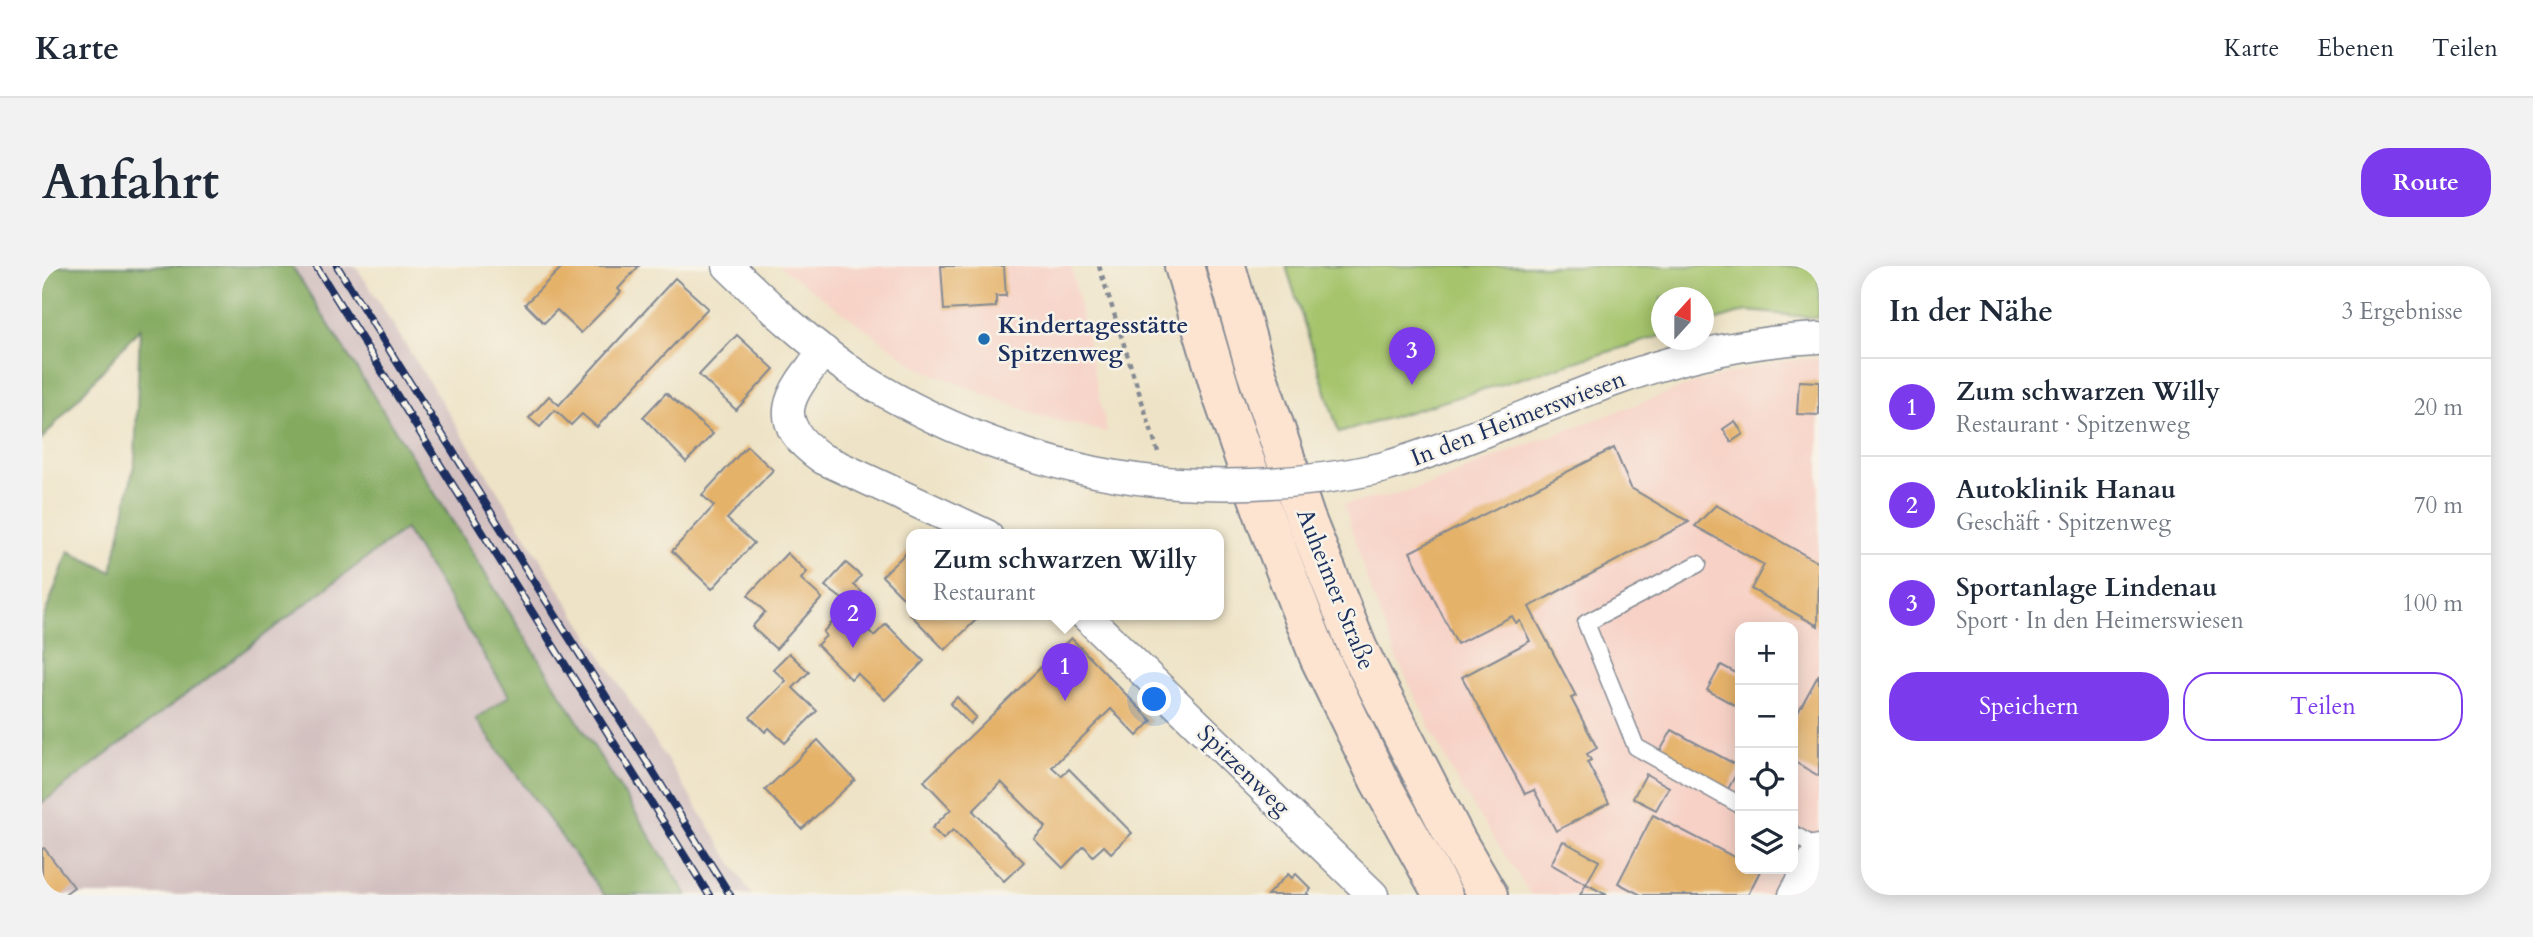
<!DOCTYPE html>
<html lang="de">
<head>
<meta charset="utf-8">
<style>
	body { margin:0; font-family:Cardo,serif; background:#f2f2f3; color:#1f2937 }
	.controls { position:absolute; right:21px; bottom:21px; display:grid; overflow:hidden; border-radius:14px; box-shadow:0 4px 18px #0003 }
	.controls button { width:63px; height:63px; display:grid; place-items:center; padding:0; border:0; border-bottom:2px solid #e0e1e3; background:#fff; color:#1f2937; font:35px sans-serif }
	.compass { position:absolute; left:1609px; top:21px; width:63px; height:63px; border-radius:50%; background:#fff; box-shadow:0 4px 18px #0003; rotate:21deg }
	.you { position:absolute; left:1113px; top:434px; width:24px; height:24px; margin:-18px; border:5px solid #fff; border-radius:50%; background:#1a73e8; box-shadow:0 0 0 10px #1a73e833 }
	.badge { display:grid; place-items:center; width:46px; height:46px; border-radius:50%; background:#7c3aed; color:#fff; font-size:23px; font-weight:700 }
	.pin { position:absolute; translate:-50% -58px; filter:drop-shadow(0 2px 4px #0008) }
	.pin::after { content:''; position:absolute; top:37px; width:24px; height:21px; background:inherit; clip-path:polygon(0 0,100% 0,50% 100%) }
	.popup { position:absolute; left:864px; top:263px; width:318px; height:91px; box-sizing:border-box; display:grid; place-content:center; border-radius:14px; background:#fff; filter:drop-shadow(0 2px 5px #0005); font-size:23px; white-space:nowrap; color:#747a83 }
	.popup b { font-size:26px; color:#1f2937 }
	.popup::after { content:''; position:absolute; left:50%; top:100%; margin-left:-14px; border:14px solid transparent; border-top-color:#fff }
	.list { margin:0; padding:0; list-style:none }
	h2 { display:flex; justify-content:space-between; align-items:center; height:91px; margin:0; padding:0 28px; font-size:30px }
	h2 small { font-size:23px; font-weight:400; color:#747a83 }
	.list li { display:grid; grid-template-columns:46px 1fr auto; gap:21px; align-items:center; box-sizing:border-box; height:98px; padding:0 28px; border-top:2px solid #e0e1e3 }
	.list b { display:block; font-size:26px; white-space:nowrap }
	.list p { margin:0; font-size:23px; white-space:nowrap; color:#747a83 }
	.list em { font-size:23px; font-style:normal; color:#747a83 }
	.actions { display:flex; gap:14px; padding:21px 28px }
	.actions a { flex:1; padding:16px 0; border:2px solid #7c3aed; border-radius:28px; text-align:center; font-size:24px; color:#7c3aed }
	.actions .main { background:#7c3aed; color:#fff }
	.icon { flex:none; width:38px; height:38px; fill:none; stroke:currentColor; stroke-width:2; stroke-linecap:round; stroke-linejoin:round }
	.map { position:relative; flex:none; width:1777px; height:629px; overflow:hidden; border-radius:28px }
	header { display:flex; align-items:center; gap:42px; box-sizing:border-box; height:98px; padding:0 35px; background:#fff; border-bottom:2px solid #e0e1e3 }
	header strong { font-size:33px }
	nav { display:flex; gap:38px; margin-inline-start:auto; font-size:24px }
	.intro { display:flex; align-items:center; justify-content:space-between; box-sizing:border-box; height:168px; padding:0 42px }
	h1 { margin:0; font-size:49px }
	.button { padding:18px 32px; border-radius:28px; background:#7c3aed; color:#fff; font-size:24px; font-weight:700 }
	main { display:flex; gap:42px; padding:0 42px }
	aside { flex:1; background:#fff; border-radius:28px; box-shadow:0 4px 18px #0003 }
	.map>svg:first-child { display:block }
	.built { fill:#f7d1c6; fill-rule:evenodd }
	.industrial { fill:#d2bfbf }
	.green { fill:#a5c46c; stroke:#607a65; stroke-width:2 }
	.forest { fill:#84aa60; stroke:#506c5f; stroke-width:2 }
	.building { fill:#e5b26a }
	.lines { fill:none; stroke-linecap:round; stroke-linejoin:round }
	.service-casing { stroke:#848992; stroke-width:19 }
	.minor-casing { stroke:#848992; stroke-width:33 }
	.secondary-casing { stroke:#848992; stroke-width:42 }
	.path { stroke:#848992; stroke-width:4.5; stroke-dasharray:5 5; stroke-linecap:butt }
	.service { stroke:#fff; stroke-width:16 }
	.minor { stroke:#fff; stroke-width:30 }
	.secondary { stroke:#fde4d1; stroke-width:38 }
	.rail-casing { stroke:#1b2f5e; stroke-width:8 }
	.rail { stroke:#f7f3e8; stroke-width:5; stroke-dasharray:16; stroke-linecap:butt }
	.minor-bridge-casing { stroke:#848992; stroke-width:33; stroke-linecap:butt }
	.minor-bridge { stroke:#fff; stroke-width:30 }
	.poi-dot { fill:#1f6fb2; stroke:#f7f3e8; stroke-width:2.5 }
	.labels { text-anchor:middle; stroke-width:5; stroke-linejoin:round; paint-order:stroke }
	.poi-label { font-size:24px; font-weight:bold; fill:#1b2f5e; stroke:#f7f3e8; text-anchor:start }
	.street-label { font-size:24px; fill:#1b2f5e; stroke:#f7f3e8 }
</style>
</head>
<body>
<header>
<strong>Karte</strong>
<nav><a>Karte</a><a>Ebenen</a><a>Teilen</a></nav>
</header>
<div class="intro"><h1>Anfahrt</h1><a class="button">Route</a></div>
<main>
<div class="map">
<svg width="1777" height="629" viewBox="0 0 1777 629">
	<rect width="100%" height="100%" fill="#f7f3e8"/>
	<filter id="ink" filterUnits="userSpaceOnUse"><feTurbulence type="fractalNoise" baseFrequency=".0143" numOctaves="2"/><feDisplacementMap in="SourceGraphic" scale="14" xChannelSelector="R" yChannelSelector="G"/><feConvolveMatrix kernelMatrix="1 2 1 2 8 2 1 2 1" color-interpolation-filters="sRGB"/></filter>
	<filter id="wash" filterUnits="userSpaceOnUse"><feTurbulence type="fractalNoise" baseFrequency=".00686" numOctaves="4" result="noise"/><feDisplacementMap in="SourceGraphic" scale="28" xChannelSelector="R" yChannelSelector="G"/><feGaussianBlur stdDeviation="1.57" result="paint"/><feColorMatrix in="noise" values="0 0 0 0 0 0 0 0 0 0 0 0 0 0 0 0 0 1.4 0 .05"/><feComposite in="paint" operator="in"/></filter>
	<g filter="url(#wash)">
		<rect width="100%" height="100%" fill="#eee3c6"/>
		<g class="built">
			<path d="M737 0H1029L1065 166 998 150 879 103Z"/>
			<path d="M1777 92V629H1489L1418 521 1354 391 1323 308 1302 238 1357 228 1391 217 1468 185 1653 117 1733 96ZM1698 361H1751V603H1698Z"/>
		</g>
		<g class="industrial">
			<path d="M250 0H314L710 629H645Z"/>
			<path d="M363 262 467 430 435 453 562 629H0V537Z"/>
		</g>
		<path class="green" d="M1244 0H1777V52L1705 45 1662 58 1661 32H1619V70L1297 167Z"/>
		<path class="forest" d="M0 0H250L645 629H562L434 453 467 430 363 263 0 537V356L27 285 70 306 93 194 98 62 0 173Z"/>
		<g id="blocks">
			<g class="building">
				<path d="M521 0H597L576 23 579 26 539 67 515 44 502 57 483 38Z"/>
				<path d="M899 0H962L964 30H954V41L902 44Z"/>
				<path d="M633 12 666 42 555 161 540 148 529 159 513 144 498 161 487 152 507 130 517 139Z"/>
				<path d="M695 69 732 103 694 144 657 109Z"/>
				<path d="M1757 115 1777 116V149L1755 148Z"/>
				<path d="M624 127 671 168 644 196 601 151Z"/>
				<path d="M1693 155 1701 168 1689 176 1681 163Z"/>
				<path d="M705 180 731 204 685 253 712 277 670 323 630 285 672 240 660 229Z"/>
				<path d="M1572 182 1589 222 1647 256 1487 341 1534 430 1529 432 1555 482 1545 488 1549 494 1545 496 1567 537 1514 565 1492 524 1483 528 1420 411 1488 375 1478 355 1474 357 1470 350 1415 378 1368 286Z"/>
				<path d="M1674 239 1777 297 1776 360 1709 323 1722 299 1653 260Z"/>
				<path d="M869 282V339L840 310Z"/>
				<path d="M745 287 765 306 759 313 780 332 734 383 710 361 723 346 706 329Z"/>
				<path d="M804 297 819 310 812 319 820 326 808 339 783 320Z"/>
				<path d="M808 346 832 370 844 358 882 395 843 434 815 407 809 413 775 379 784 370 781 366 793 353 797 356Z"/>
				<path d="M869 349H933L936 352 903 384Z"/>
				<path d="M1029 372 1110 455 1095 470 1069 443 1010 501 1020 510 1027 503 1090 567 1069 587 1062 580 1051 590 1042 580 1021 602 992 573 1004 561 959 516 931 545 982 596 962 615 911 564 901 573 890 562 909 543 882 515Z"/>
				<path d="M747 387 767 406 751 422 775 445 743 477 727 462 723 466 708 451 744 415 731 403Z"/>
				<path d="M1679 399 1698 409V442L1665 424Z"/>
				<path d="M1777 408V510L1751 495V455Z"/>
				<path d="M915 431 934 451 928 458 908 438Z"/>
				<path d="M1630 464 1698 501 1685 525 1617 487Z"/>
				<path d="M776 474 813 514 760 563 723 524Z"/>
				<path d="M1604 508 1627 521 1614 544 1591 532Z"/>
				<path d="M1611 549 1698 594V603L1718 605 1706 629H1599L1576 617Z"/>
				<path d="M1521 575 1557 595 1544 618 1509 598Z"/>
				<path d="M2 582 32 621 21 629H0V583Z"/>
				<path d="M1246 608 1250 612 1254 608 1269 623 1265 627 1267 629H1225Z"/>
				<path d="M1544 618 1565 629H1538Z"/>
			</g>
		</g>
	</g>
	<g filter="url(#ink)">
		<use href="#blocks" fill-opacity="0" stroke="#848992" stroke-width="2"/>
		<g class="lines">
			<defs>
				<g id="service">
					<path d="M1656 298 1544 357 1594 481 1698 539"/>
					<path d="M1751 568 1777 583"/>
				</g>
				<g id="minor">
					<path d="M686 0C726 39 769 79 816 110 910 170 1025 210 1136 217"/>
					<path d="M782 85C747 129 725 154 781 193L945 269"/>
					<path d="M1339 202C1418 179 1492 144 1569 116 1636 91 1706 75 1777 72"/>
					<path d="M1043 349 1331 629"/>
					<path d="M1752 629 1777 584"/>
				</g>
				<g id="secondary">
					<path d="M1142 0 1180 129 1225 257 1277 391 1337 514 1401 629"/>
					<path d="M1184 0 1214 105 1263 251 1316 383 1414 574 1446 629"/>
				</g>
			</defs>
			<use href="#service" class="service-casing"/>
			<use href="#minor" class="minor-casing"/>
			<use href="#secondary" class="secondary-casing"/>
			<path class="path" d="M1057 0 1117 189"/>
			<use href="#service" class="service"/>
			<use href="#minor" class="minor"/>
			<use href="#secondary" class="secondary"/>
			<defs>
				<g id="rail">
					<path d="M274 0 667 629"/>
					<path d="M295 0 688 629"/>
				</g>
			</defs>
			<use href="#rail" class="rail-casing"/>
			<use href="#rail" class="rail"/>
			<defs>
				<path id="minor-bridge" d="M1136 217C1206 221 1271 217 1339 202"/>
			</defs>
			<use href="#minor-bridge" class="minor-bridge-casing"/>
			<use href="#minor-bridge" class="minor-bridge"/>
		</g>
	</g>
	<circle class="poi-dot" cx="942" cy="73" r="7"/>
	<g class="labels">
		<g class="poi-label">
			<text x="956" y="67">Kindertagesstätte<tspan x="956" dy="28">Spitzenweg</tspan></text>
		</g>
		<g class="street-label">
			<text transform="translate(1476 152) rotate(-21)" y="8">In den Heimerswiesen</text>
			<text transform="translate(1294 323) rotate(68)" y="8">Auheimer Straße</text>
			<text transform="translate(1202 504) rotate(44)" y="8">Spitzenweg</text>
		</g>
	</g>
</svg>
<div class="controls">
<button>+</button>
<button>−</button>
<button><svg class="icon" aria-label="locate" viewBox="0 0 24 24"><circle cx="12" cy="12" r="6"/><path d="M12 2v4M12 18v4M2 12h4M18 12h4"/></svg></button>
<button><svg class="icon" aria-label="layers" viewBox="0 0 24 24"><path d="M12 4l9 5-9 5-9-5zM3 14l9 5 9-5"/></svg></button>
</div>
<svg class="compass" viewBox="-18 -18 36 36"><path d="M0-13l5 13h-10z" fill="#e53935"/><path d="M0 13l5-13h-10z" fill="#747a83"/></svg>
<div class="you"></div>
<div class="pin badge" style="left:1023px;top:435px">1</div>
<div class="popup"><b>Zum schwarzen Willy</b>Restaurant</div>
<div class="pin badge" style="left:811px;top:382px">2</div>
<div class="pin badge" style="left:1370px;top:119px">3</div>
</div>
<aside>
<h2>In der Nähe<small>3 Ergebnisse</small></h2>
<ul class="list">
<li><span class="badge">1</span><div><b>Zum schwarzen Willy</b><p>Restaurant · Spitzenweg</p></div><em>20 m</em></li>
<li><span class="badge">2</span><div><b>Autoklinik Hanau</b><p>Geschäft · Spitzenweg</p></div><em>70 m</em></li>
<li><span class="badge">3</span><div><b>Sportanlage Lindenau</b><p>Sport · In den Heimerswiesen</p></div><em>100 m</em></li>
</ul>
<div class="actions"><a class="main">Speichern</a><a>Teilen</a></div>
</aside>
</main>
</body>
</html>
